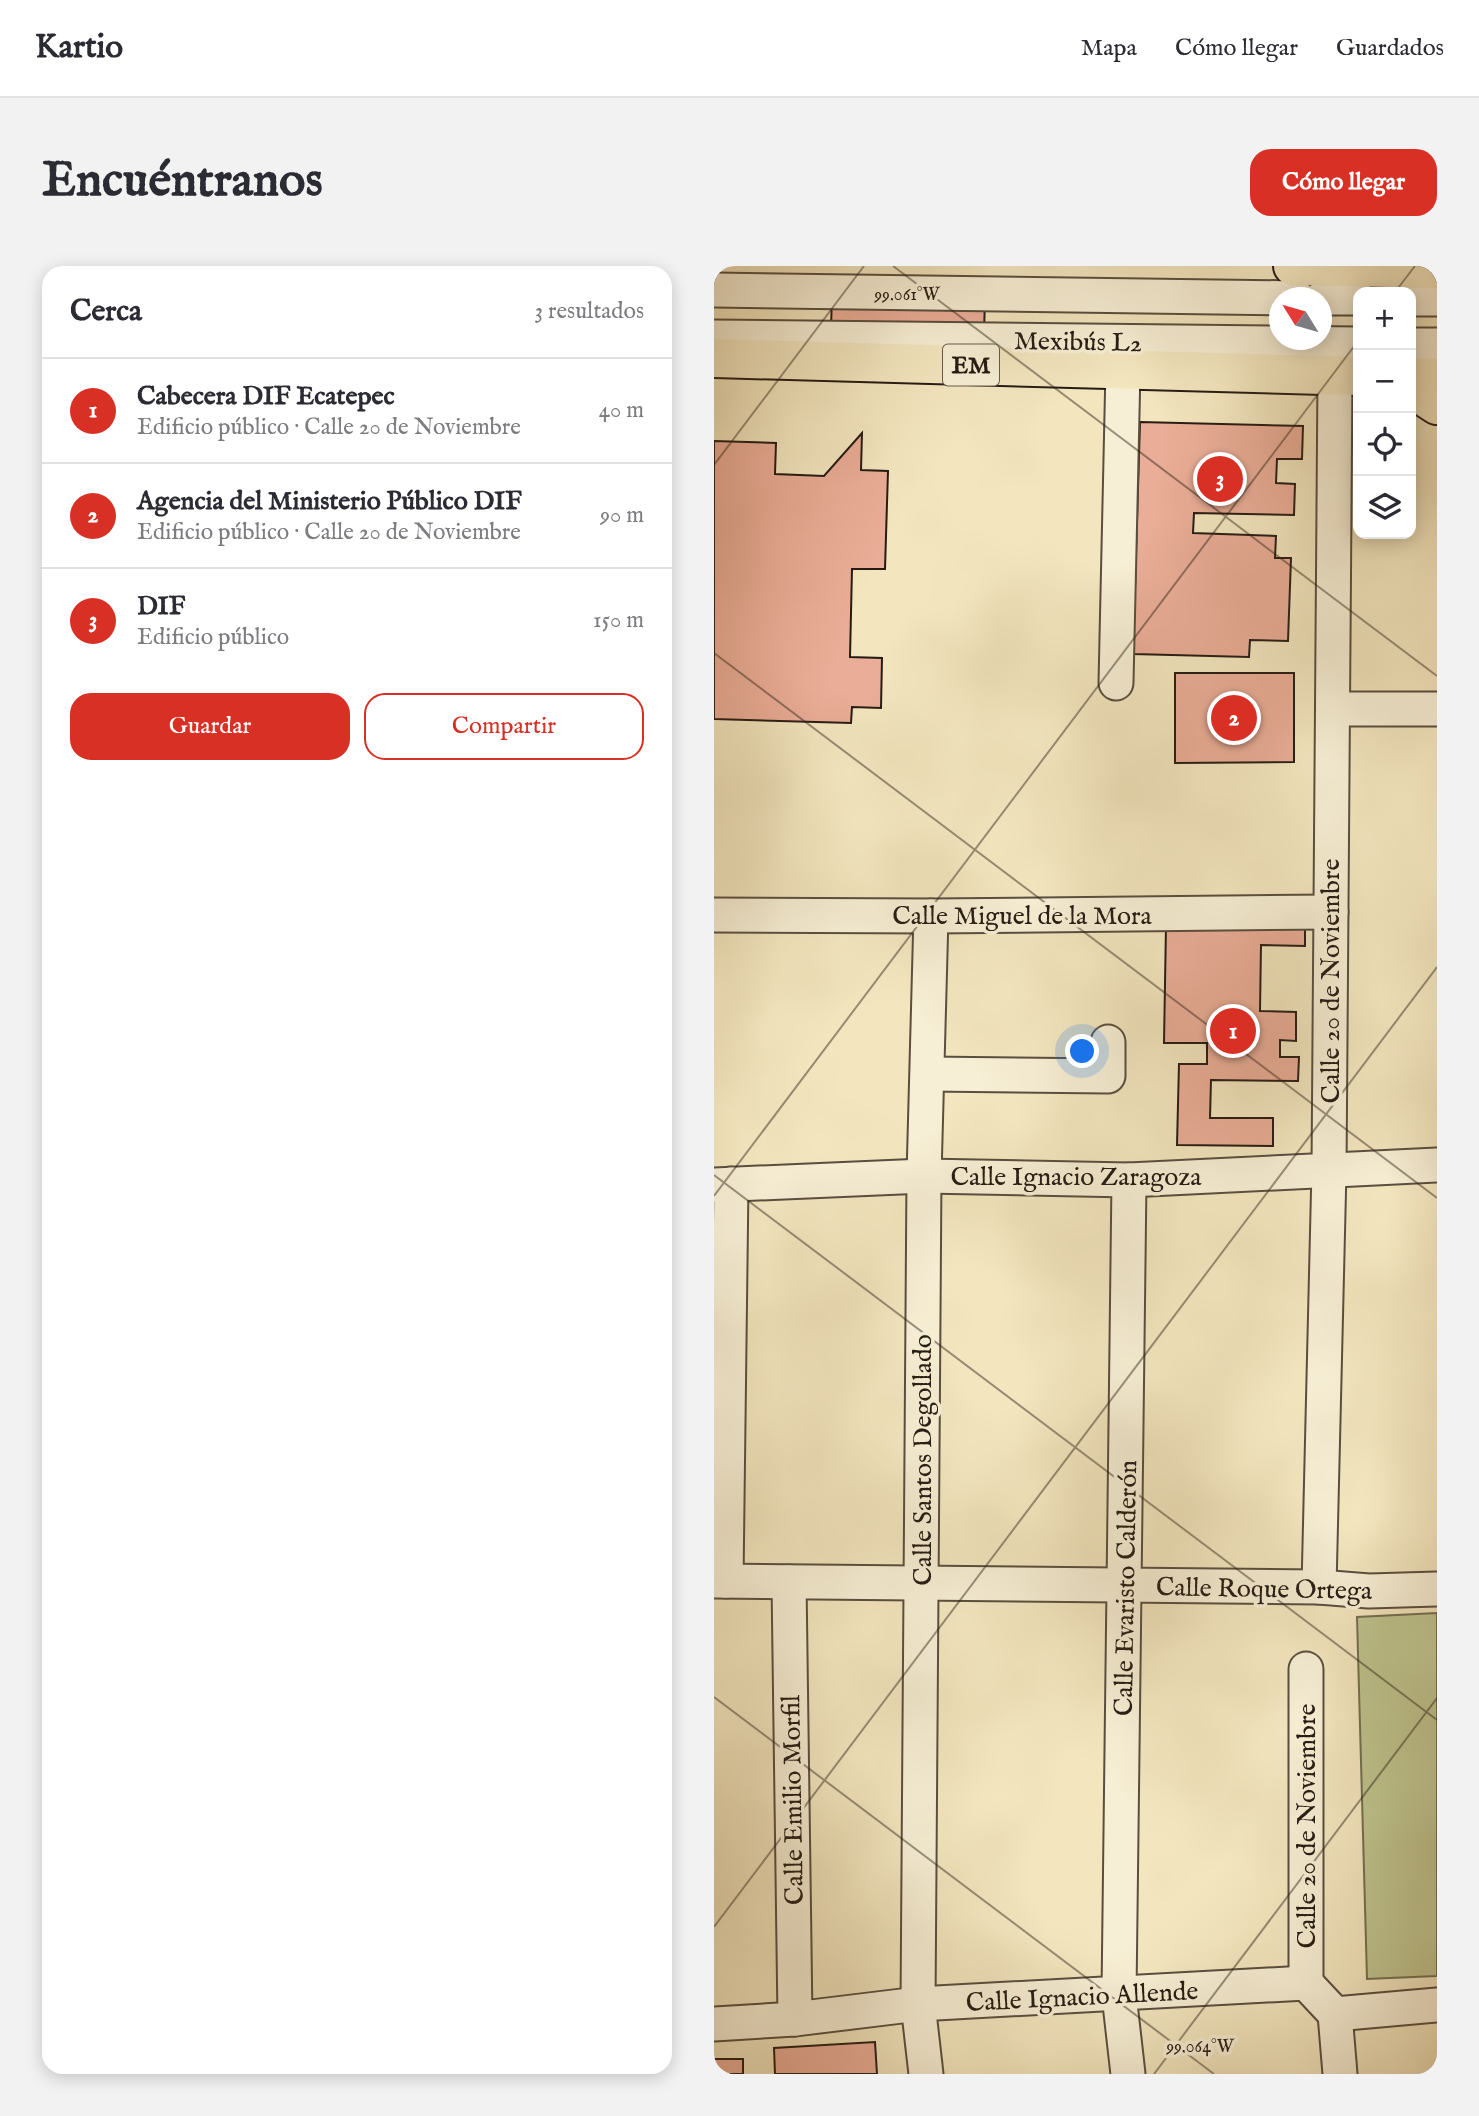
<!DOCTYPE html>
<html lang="es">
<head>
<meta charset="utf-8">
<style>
	body { margin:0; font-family:"IM FELL English",serif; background:#f2f2f3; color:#2b2b33 }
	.controls { position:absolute; right:21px; top:21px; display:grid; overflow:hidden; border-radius:14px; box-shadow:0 4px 18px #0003 }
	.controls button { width:63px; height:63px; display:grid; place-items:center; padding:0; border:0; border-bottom:2px solid #e1e1e2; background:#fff; color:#2b2b33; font:35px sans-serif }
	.compass { position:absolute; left:555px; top:21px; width:63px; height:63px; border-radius:50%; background:#fff; box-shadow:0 4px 18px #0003; rotate:307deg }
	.you { position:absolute; left:369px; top:786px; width:24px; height:24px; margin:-18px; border:5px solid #fff; border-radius:50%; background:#1a73e8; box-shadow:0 0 0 10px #1a73e833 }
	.badge { display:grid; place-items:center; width:46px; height:46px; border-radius:50%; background:#d93025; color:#fff; font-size:23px; font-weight:700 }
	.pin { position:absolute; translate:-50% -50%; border:4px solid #fff; box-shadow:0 2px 7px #0006 }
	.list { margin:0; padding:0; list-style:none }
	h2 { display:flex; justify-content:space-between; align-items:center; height:91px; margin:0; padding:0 28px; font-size:30px }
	h2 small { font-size:23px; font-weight:400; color:#7c7c81 }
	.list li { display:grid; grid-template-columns:46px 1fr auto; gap:21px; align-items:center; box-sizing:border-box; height:105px; padding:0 28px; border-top:2px solid #e1e1e2 }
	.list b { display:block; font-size:26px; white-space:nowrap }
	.list p { margin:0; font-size:23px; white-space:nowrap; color:#7c7c81 }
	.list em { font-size:23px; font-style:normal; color:#7c7c81 }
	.actions { display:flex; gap:14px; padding:21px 28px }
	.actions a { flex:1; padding:16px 0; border:2px solid #d93025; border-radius:21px; text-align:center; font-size:24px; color:#d93025 }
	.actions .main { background:#d93025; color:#fff }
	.icon { flex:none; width:38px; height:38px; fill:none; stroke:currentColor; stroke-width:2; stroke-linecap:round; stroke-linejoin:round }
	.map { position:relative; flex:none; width:723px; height:1808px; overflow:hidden; border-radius:21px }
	header { display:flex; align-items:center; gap:42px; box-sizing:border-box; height:98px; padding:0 35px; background:#fff; border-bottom:2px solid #e1e1e2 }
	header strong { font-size:33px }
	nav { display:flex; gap:38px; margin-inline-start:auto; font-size:24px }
	.intro { display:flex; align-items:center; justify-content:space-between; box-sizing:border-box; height:168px; padding:0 42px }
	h1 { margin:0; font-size:49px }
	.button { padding:18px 32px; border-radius:21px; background:#d93025; color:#fff; font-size:24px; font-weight:700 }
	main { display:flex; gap:42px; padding:0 42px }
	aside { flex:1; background:#fff; border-radius:21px; box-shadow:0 4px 18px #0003 }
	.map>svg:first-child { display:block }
	.green { fill:#bfc48f; stroke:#727052; stroke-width:2 }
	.building { fill:#eaad97; stroke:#261c14; stroke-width:2 }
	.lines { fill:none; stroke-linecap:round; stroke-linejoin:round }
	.minor-casing { stroke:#594e3f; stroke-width:37 }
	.major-casing { stroke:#261c14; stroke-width:42 }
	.highway-casing { stroke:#261c14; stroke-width:42 }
	.minor { stroke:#f7efd5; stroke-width:33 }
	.major { stroke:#f3e6bf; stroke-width:38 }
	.highway { stroke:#f3e6bf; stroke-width:38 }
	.ticks { fill:none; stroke:#261c14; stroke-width:2; stroke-opacity:0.45 }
	.labels { text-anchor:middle; stroke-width:7; stroke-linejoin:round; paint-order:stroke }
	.shield { fill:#f7efd5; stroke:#655b4e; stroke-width:2 }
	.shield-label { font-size:24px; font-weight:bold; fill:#261c14 }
	.street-label { font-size:26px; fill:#261c14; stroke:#f7efd5 }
	.ticks-label { font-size:18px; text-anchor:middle; fill:#261c14; stroke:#f7efd5; stroke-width:7; stroke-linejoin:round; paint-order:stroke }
</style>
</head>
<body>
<header>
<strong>Kartio</strong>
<nav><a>Mapa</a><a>Cómo llegar</a><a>Guardados</a></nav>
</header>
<div class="intro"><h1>Encuéntranos</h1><a class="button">Cómo llegar</a></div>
<main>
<aside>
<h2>Cerca<small>3 resultados</small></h2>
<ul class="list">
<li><span class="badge">1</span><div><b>Cabecera DIF Ecatepec</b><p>Edificio público · Calle 20 de Noviembre</p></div><em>40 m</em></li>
<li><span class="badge">2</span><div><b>Agencia del Ministerio Público DIF</b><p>Edificio público · Calle 20 de Noviembre</p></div><em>90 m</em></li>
<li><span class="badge">3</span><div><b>DIF</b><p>Edificio público</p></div><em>150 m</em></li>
</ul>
<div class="actions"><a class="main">Guardar</a><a>Compartir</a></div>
</aside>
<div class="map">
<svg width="723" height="1808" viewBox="0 0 723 1808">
	<rect width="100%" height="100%" fill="#f3e6bf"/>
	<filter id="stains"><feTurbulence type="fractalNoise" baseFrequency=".00286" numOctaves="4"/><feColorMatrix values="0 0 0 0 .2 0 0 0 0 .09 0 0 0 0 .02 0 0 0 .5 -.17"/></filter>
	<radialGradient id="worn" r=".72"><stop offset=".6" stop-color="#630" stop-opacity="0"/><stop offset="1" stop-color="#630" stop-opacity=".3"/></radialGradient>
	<path class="green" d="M723 1347V1710L653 1713 643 1351Z"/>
	<g class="building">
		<path d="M118 31 271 34 270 66 117 61Z"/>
		<path d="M426 156 589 160 588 193H563L562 217 581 218 580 249 480 247 479 267 562 270 561 292H577L574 375 536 374 535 391 419 388Z"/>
		<path d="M148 167 147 204 174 205 171 303H138L136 391 168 392 167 442 138 441 137 457 0 453V175L62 177 61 208 110 210Z"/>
		<path d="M461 407H580V496L461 497Z"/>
		<path d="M452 659 591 660V680L547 679 546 745 582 746V775L566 774V791H585L584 815 497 814 496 852H559V880L463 879 465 798H493V777H450Z"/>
		<path d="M161 1776 163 1808H61L60 1782Z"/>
		<rect x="0" y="1793" width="29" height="15"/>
	</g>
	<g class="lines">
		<defs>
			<g id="minor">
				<path d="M0 24 584 32"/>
				<path d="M608 32H644"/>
				<path d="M697 33H723"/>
				<path d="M0 71 644 78"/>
				<path d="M697 79H723"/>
				<path d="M402 417 409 103"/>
				<path d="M619 443H723"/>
				<path d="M0 649 217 650 617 646"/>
				<path d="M214 808 394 810V776"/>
				<path d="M0 919 210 910 415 914 723 899"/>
				<path d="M0 1315 605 1321 655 1325 723 1323"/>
				<path d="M12 1315 17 918"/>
				<path d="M75 1316 81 1753"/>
				<path d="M605 1321 615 904 621 109"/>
				<path d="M592 1717V1403"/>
				<path d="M621 1748 626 1808"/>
				<path d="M0 1758 81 1753 204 1738 592 1717 621 1748 723 1739"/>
				<path d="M212 1808 204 1738 210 910 217 650"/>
				<path d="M414 1808 405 1729 415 914"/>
			</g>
			<g id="major">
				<path d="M579 0 723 3"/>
				<path d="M0 92 644 110"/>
				<path d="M697 111 723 112"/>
			</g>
			<g id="highway">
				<path d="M611 1 614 0"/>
				<path d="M697 122 723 139"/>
			</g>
		</defs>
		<use href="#minor" class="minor-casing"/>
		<use href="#major" class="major-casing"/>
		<use href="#highway" class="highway-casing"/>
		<use href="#minor" class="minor"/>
		<use href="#major" class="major"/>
		<use href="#highway" class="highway"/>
	</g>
	<path class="ticks" d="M179 0 723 410M681 26 701 0M0 199 150 0M0 387 723 932M0 909 723 1454M0 930 644 75M0 1431 500 1808M0 1661 723 701M440 1808 723 1432"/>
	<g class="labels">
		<rect class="shield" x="229" y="78.5" width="56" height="41" rx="5"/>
		<g class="shield-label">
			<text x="257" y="107">EM</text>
		</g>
		<g class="street-label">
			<text transform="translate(364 75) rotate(1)" y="9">Mexibús L2</text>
			<text x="308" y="658">Calle Miguel de la Mora</text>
			<text transform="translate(616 715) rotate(-90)" y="9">Calle 20 de Noviembre</text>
			<text x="362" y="919">Calle Ignacio Zaragoza</text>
			<text transform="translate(208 1194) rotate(-90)" y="9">Calle Santos Degollado</text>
			<text transform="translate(411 1322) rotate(-89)" y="9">Calle Evaristo Calderón</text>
			<text transform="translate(550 1322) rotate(1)" y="9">Calle Roque Ortega</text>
			<text transform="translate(78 1534) rotate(-91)" y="9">Calle Emilio Morfil</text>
			<text transform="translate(592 1560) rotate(-90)" y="9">Calle 20 de Noviembre</text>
			<text transform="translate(368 1730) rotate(-3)" y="9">Calle Ignacio Allende</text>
		</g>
	</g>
	<g class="ticks-label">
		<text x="193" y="34">99.061°W</text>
		<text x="486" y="1786">99.064°W</text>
	</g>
	<rect width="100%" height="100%" filter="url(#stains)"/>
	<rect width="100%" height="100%" fill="url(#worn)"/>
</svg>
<div class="controls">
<button>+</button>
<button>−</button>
<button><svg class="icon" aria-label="locate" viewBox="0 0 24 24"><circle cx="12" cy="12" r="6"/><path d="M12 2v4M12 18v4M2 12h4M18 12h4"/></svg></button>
<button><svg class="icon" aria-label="layers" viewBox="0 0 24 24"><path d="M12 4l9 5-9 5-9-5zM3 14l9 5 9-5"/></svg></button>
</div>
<svg class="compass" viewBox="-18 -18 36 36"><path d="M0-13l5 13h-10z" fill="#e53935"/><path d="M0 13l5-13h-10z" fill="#7c7c81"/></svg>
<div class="you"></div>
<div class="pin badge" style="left:519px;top:765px">1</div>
<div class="pin badge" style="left:520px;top:452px">2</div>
<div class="pin badge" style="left:506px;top:213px">3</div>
</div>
</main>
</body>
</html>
